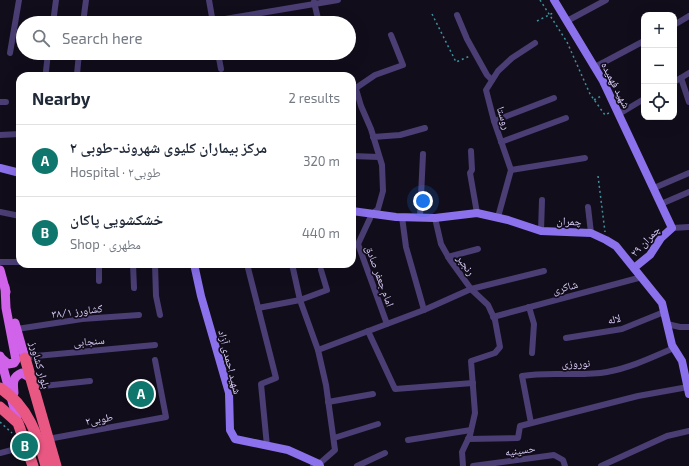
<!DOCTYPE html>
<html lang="en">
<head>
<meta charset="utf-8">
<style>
	body { margin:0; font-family:"Exo 2","Noto Naskh Arabic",sans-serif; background:#f2f2f3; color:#1f2937 }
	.controls { position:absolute; right:12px; top:12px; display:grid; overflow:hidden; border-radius:8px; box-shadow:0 4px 16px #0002 }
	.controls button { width:36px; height:36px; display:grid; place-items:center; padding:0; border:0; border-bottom:1px solid #e0e1e3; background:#fff; color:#1f2937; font:20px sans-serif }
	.you { position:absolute; left:423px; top:201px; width:14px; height:14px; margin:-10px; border:3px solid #fff; border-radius:50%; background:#1a73e8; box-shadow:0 0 0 6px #1a73e833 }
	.badge { display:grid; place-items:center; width:26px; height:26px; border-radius:50%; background:#0f766e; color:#fff; font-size:13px; font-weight:700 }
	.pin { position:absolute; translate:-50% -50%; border:2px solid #fff; box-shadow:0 1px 4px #0006 }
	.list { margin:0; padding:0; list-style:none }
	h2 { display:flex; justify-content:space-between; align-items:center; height:52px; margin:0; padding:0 16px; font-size:17px }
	h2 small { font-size:13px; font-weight:400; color:#747a83 }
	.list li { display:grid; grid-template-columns:26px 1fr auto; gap:12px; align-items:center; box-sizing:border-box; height:72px; padding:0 16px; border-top:1px solid #e0e1e3 }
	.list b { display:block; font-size:15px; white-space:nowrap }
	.list p { margin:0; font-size:13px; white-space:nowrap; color:#747a83 }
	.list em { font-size:13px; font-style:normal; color:#747a83 }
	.icon { flex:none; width:22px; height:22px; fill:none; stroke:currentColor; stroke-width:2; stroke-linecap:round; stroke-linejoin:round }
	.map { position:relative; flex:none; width:689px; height:466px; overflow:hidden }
	.search { position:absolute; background:#fff; box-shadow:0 4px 16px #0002; left:16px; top:16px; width:340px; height:44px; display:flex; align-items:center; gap:10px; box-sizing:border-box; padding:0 14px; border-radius:22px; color:#747a83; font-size:15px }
	.panel { position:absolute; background:#fff; box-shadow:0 4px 16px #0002; left:16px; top:72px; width:340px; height:196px; border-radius:12px }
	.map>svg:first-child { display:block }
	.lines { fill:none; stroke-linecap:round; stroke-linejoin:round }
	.path { stroke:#3b929e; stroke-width:1.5; stroke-dasharray:2 3; stroke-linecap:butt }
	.street { stroke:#4a3e74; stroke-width:6 }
	.secondary { stroke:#8b71ec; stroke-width:8 }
	.primary { stroke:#d162ea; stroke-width:9 }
	.highway { stroke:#e95882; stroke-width:11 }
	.highway-bridge { stroke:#e95882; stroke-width:11 }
	.labels { text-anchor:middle; stroke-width:3.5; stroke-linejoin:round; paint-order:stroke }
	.street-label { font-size:11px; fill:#dacdf8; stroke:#120d1b }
</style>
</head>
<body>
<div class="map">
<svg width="689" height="466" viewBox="0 0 689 466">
	<rect width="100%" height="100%" fill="#120d1b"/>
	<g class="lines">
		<g class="path">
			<path d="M540 0 567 42 590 94 605 115 609 113"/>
			<path d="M432 14 456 62 470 56"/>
			<path d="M537 21 553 13"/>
			<path d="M594 100 601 96"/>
			<path d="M598 176 605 232"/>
			<path d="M0 422 12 433"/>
		</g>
		<g class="street">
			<path d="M209 0 213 23"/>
			<path d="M314 2 319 23"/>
			<path d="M457 15 467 39 487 75 492 80"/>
			<path d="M213 21 338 0"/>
			<path d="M567 21 606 0"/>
			<path d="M53 23 56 0"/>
			<path d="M83 23 86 0"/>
			<path d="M674 25 689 16"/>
			<path d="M10 53 19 0"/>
			<path d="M218 53 221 69"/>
			<path d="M595 67 644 41"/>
			<path d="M46 71 48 53"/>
			<path d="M77 74 79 53"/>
			<path d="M681 78 689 102"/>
			<path d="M674 82 689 73"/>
			<path d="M356 89 361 106 371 129 382 165 383 191 378 209 372 214 358 244 387 324"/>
			<path d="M353 90 375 75 403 65 391 35"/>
			<path d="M0 102H6"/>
			<path d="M619 114 644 99"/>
			<path d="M494 121 554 98"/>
			<path d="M0 135 20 134"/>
			<path d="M373 137 400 135 425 128"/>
			<path d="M501 142 566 118"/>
			<path d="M471 151 472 170 470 173 477 213"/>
			<path d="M352 156 379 157"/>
			<path d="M511 170 585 158"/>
			<path d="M654 188 689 173"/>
			<path d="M661 204 689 192"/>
			<path d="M588 207 591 233"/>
			<path d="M0 212 20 216"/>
			<path d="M402 217 406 247 424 310"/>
			<path d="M420 217 423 154"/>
			<path d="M498 217 511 170 494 121 486 90 498 71 512 58 535 43"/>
			<path d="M435 218 441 244 450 260 471 289 488 305 495 320 500 347 495 353 471 361 475 413 470 435 462 452 463 466"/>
			<path d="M672 228 689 227"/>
			<path d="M541 231 542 200"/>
			<path d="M448 257 478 249"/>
			<path d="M0 262H20"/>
			<path d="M99 264V281"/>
			<path d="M133 264 134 288"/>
			<path d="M155 264 156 296 160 315"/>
			<path d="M247 264 276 378 261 384 267 446"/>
			<path d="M292 264 300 300 327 290 321 270"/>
			<path d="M529 307 534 324 532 353"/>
			<path d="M258 308 300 300 318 350 326 385 335 450 319 464 313 466"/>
			<path d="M493 317 642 277"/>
			<path d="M667 324 680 327H689"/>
			<path d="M17 329 82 319 139 315"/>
			<path d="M368 331 395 389 473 383"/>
			<path d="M566 338 622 329 664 312"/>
			<path d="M318 350 424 310 471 289 544 271"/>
			<path d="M25 358 36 356 155 345"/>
			<path d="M34 387 90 381"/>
			<path d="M328 402 373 394"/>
			<path d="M531 423 522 376C550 371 579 377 607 372 630 368 653 357 674 348"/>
			<path d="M334 438 378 424"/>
			<path d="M48 439 166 417 155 360"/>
			<path d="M468 439 518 438 520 426 638 396 688 387"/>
			<path d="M408 440 471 430"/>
			<path d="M0 453 27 446"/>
			<path d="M357 466 385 453"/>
			<path d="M473 466 554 455 563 460 565 466"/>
			<path d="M601 466 667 436 689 431"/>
		</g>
		<g class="secondary">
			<path d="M554 0 603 81 672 228 661 238 650 255 634 268"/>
			<path d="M0 168 20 173"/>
			<path d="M352 211 396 217 435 218 477 213 508 220 541 231 591 233 606 240 616 246 662 303 672 345 682 361 689 394"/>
			<path d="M194 264 201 296 229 393 230 430 235 439 288 450 319 464 320 466"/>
		</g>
		<g class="primary">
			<path d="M0 270 6 292"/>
			<path d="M15 323 25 358"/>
			<path d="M0 356 18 423"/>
			<path d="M1 358 8 364 14 363 16 360 6 308 5 287"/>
			<path d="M14 393C13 383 12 377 22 373L31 378"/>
		</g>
		<g class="highway">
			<path d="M25 358 56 466"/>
			<path d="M0 407 18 423 33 466"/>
		</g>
		<path class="highway-bridge" d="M0 388C28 406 38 436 46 466"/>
	</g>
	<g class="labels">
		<g class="street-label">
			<text transform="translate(616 85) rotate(63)" y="4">شهید فهمیده</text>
			<text transform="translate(504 118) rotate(73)" y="4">روستا</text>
			<text transform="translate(569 221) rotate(2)" y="4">چمران</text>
			<text transform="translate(645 241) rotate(-47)" y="4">چمران ۲۹</text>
			<text transform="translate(466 265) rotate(54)" y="4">رنجبر</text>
			<text transform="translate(380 276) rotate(70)" y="4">امام جعفر صادق</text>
			<text transform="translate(565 287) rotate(-15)" y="4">شاکری</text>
			<text transform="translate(77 311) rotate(-7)" y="4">کشاورز ۳۸/۱</text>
			<text transform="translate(614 319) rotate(-13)" y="4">لاله</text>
			<text transform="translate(89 341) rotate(-5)" y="4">سنجابی</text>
			<text transform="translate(230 362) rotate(76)" y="4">شهید احمدی آزاد</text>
			<text transform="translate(576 363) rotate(-1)" y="4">نوروزی</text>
			<text transform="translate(40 365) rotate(74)" y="4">بلوار کشاورز</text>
			<text transform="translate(99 419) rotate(-10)" y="4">طوبی۲</text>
			<text transform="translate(520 450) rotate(-8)" y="4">حسینیه</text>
		</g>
	</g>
</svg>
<div class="controls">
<button>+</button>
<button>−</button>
<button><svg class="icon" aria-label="locate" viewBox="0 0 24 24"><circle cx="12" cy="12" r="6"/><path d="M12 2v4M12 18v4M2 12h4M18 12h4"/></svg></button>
</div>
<div class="you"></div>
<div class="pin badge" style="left:141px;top:394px">A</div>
<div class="pin badge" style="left:25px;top:446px">B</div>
<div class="search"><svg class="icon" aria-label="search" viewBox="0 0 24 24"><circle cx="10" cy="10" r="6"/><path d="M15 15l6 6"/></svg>Search here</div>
<section class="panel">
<h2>Nearby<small>2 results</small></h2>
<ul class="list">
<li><span class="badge">A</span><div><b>مرکز بیماران کلیوی شهروند-طوبی ۲</b><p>Hospital · طوبی۲</p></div><em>320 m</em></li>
<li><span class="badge">B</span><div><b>خشکشویی پاکان</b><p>Shop · مطهری</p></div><em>440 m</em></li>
</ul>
</section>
</div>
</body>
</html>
